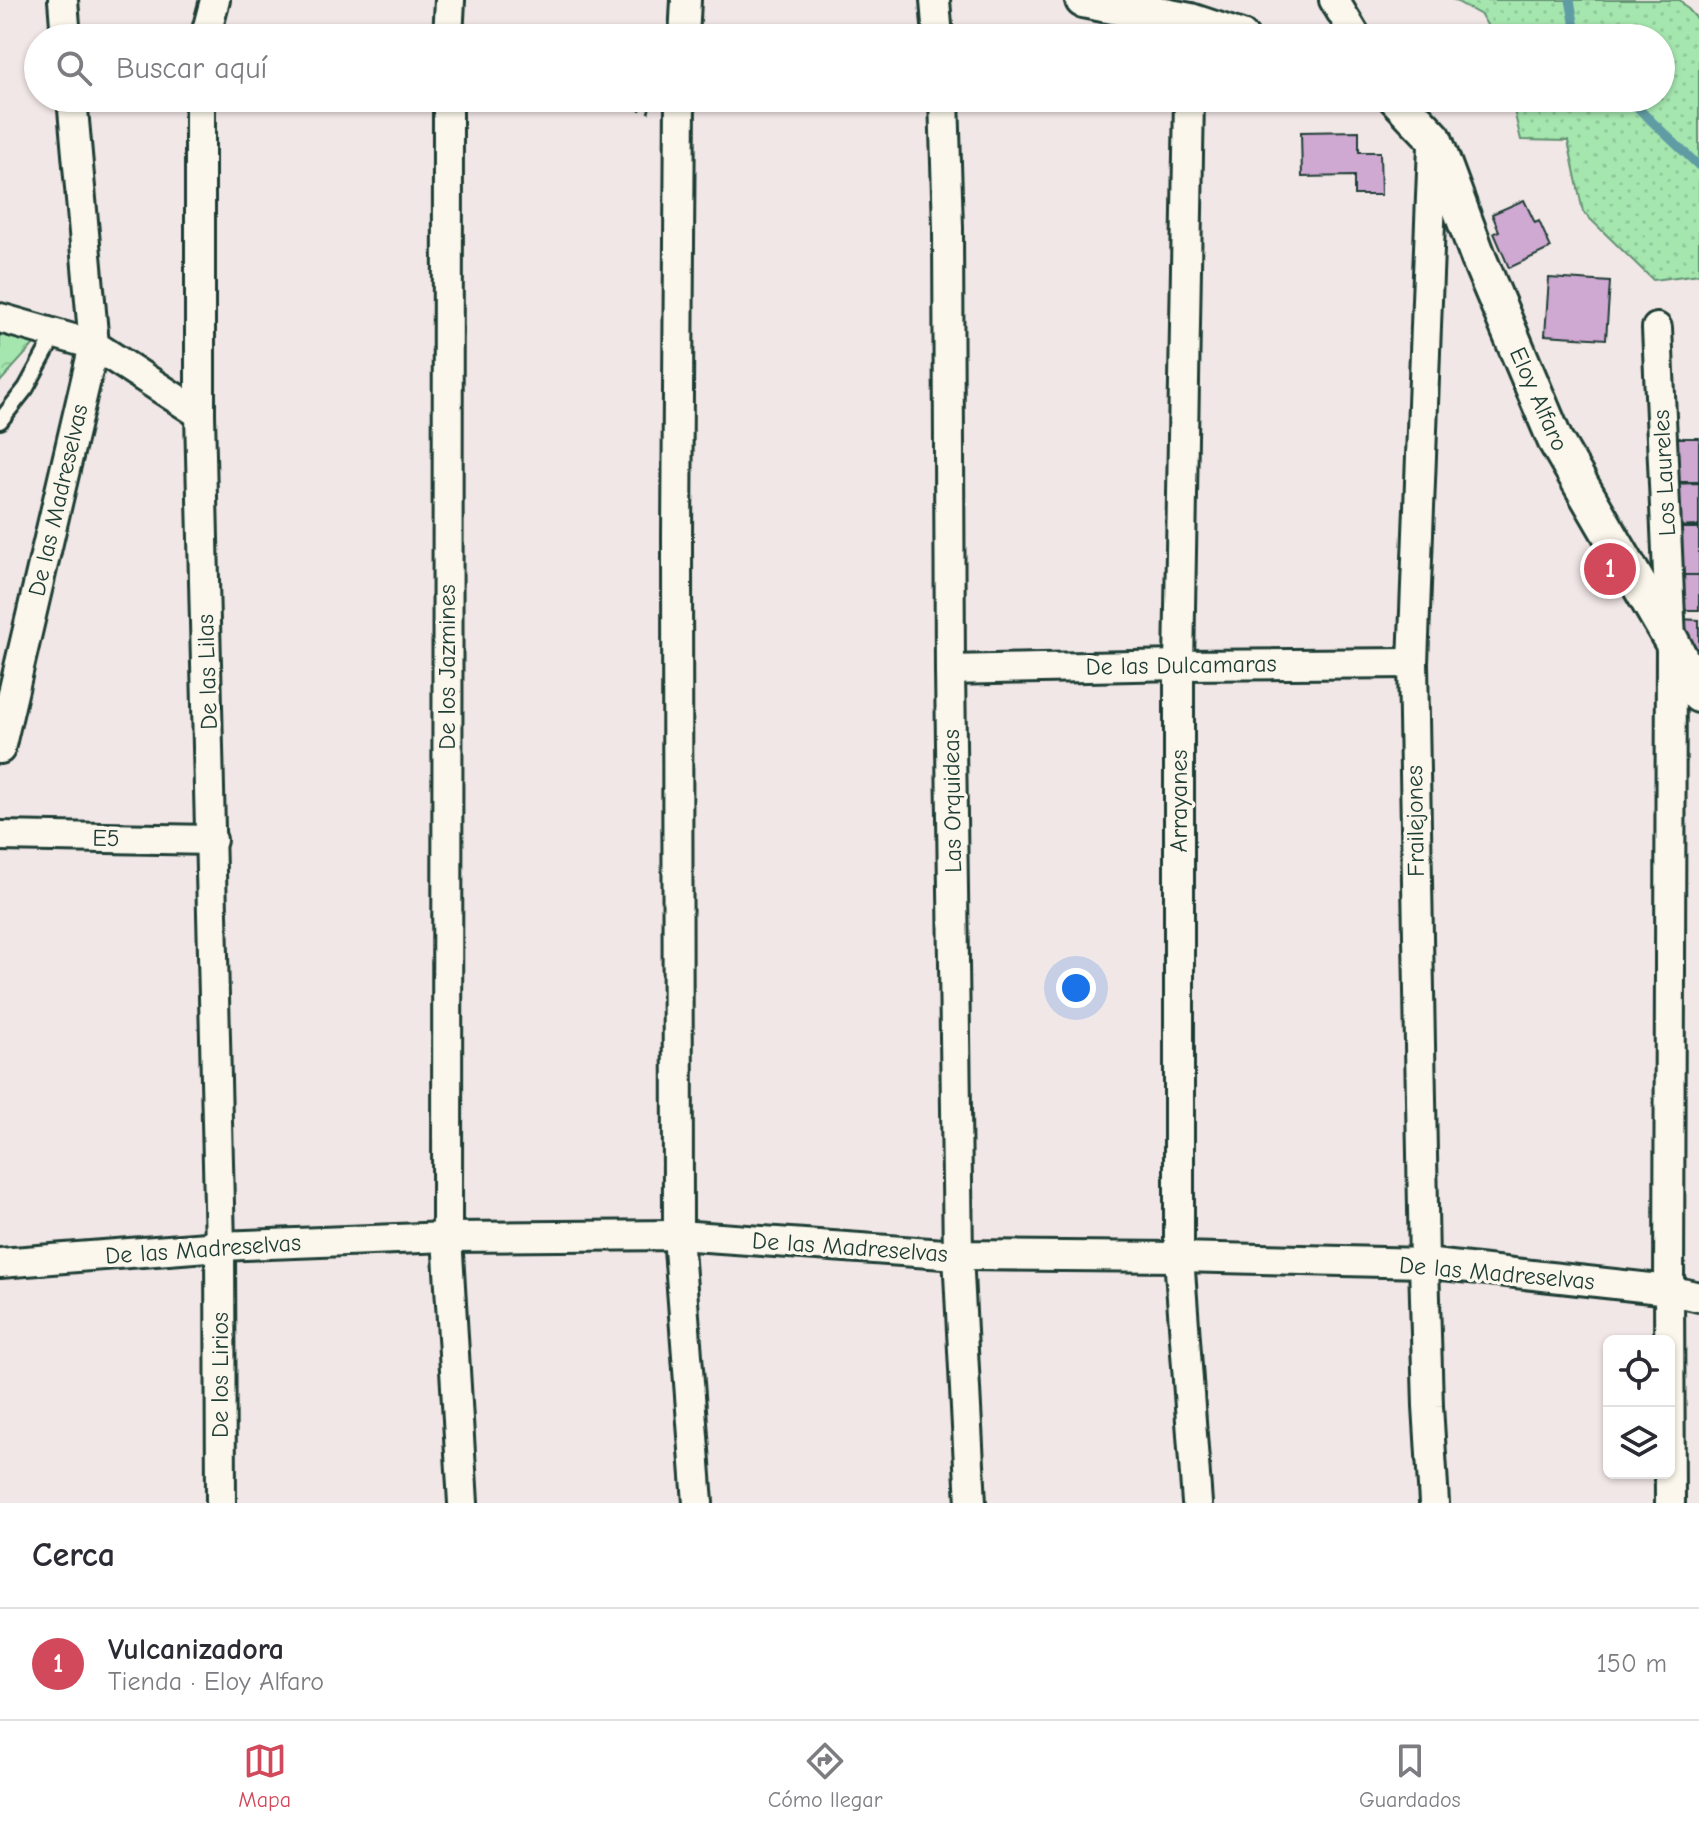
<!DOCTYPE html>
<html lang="es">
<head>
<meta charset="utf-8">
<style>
	body { margin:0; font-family:"Comic Neue",sans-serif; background:#f7f7f7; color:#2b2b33 }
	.controls { position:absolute; right:24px; bottom:24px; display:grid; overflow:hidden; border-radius:12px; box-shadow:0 2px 6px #0004 }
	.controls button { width:72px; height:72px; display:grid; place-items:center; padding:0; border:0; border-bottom:2px solid #e1e1e2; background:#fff; color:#2b2b33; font:40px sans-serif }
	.you { position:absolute; left:1076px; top:988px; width:28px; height:28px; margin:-20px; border:6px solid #fff; border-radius:50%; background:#1a73e8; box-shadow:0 0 0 12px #1a73e833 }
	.badge { display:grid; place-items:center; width:52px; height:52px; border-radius:50%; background:#d1495b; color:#fff; font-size:26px; font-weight:700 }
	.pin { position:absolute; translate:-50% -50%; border:4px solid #fff; box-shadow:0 2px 8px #0006 }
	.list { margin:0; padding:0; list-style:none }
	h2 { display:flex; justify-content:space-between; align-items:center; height:104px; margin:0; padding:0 32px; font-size:34px }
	h2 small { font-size:26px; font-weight:400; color:#7c7c81 }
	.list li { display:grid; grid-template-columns:52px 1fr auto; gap:24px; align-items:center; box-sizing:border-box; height:112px; padding:0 32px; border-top:2px solid #e1e1e2 }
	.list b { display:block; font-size:30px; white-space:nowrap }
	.list p { margin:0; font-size:26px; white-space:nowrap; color:#7c7c81 }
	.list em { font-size:26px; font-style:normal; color:#7c7c81 }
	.icon { flex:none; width:44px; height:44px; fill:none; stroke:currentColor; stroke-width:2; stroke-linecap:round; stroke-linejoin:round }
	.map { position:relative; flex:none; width:1699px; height:1503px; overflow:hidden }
	.search { position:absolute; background:#fff; box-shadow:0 2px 6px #0004; left:24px; right:24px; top:24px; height:88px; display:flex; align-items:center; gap:20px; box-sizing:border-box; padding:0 28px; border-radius:44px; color:#7c7c81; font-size:30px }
	.sheet { height:216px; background:#fff }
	nav { display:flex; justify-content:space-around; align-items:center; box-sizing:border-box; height:112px; border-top:2px solid #e1e1e2; background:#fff; font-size:22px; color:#7c7c81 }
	nav a { display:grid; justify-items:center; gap:4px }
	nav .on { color:#d1495b }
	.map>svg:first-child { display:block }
	.grass { fill:url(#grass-dots); stroke:#629272; stroke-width:2 }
	.park { fill:url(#park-crowns); stroke:#629272; stroke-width:2 }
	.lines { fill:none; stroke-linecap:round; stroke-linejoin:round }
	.stream { stroke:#619ca3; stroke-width:9 }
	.building { fill:#cfa9d2; stroke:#1f3d34; stroke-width:2 }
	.service-casing { stroke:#1f3d34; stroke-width:20 }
	.minor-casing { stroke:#1f3d34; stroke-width:34 }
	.tertiary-casing { stroke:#1f3d34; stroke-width:40 }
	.path { stroke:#1f3d34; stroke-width:5; stroke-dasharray:6 6; stroke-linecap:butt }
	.service { stroke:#fbf7ec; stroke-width:14 }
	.minor { stroke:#fbf7ec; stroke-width:28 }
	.tertiary { stroke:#fbf7ec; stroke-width:34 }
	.labels { text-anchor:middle; stroke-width:7; stroke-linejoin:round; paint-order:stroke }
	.street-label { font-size:24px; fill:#1f3d34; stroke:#fbf7ec }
</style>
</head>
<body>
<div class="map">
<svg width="1699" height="1503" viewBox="0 0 1699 1503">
	<defs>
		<pattern id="grass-dots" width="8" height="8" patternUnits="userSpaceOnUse" patternTransform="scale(2)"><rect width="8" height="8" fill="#a5e6af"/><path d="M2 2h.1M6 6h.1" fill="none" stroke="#8ec697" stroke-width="1.8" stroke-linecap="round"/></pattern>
		<pattern id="park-crowns" width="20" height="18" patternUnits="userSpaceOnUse" patternTransform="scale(2)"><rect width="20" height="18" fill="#a5e6af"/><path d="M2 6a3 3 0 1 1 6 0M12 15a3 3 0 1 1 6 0" fill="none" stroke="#8ec697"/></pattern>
	</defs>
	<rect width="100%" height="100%" fill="#f2e7e7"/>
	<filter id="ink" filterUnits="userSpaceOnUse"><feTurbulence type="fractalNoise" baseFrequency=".0125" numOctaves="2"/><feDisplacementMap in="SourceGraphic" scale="16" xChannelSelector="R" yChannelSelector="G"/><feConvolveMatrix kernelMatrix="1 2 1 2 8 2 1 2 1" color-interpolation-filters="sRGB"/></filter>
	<g filter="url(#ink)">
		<path class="grass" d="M1454 0H1680L1699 21V274L1653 280 1583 212 1568 141 1521 140 1511 98H1661V38H1495L1481 15Z"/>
		<path class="park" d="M0 334 35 343 0 382Z"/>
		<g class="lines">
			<g class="stream">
				<path d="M1570 0 1577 38"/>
				<path d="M1627 98 1699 166"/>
			</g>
		</g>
		<g class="building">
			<path d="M1359 131V152H1380L1381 195H1354V176L1302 177 1301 132Z"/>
			<path d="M1524 200 1535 223 1539 221 1551 248 1509 268 1494 233 1499 231 1492 214Z"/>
			<path d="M1549 278 1610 282 1606 339 1545 335Z"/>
			<rect x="1675" y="438" width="24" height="44"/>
			<path d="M1699 483V526L1671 527 1670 484Z"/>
			<rect x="1672" y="528" width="27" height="47"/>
			<path d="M1677 575H1699V610H1678Z"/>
			<path d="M1678 619 1699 620V652Z"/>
		</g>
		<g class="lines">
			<defs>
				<path id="service" d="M0 421 26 388 56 333"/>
				<g id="minor">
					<path d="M63 0 66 38"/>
					<path d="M935 0 938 38"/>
					<path d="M1334 0 1357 38"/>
					<path d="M205 38 215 0"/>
					<path d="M448 38 450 0"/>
					<path d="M684 38 686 0"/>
					<path d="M72 98 94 345 200 414"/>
					<path d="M200 98V414L220 1246 221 1503"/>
					<path d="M448 98 447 1237 463 1503"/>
					<path d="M680 98 677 537 678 1235 698 1503"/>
					<path d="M944 98 948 228 950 670 958 1255 971 1503"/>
					<path d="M1189 98 1179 665V1257L1197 1503"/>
					<path d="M1433 145 1413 663 1424 1263 1428 1406 1434 1503"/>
					<path d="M0 318 94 345 0 749"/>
					<path d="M1657 328 1671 640 1669 1290 1670 1503"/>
					<path d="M950 670 1179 665 1413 663"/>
					<path d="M0 836 212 840"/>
					<path d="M0 1263 220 1246 447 1237 678 1235 958 1255 1179 1257 1424 1263 1669 1290 1699 1297"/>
				</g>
				<g id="tertiary">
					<path d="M1083 0 1190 21 1241 38"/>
					<path d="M1396 98 1434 138 1479 259 1555 440 1671 640 1699 695"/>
				</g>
			</defs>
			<use href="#service" class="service-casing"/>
			<use href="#minor" class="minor-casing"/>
			<use href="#tertiary" class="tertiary-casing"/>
			<path class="path" d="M601 98 650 111"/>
			<use href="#service" class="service"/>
			<use href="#minor" class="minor"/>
			<use href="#tertiary" class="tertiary"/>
		</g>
	</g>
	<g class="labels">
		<g class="street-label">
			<text transform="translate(1539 399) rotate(66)" y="8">Eloy Alfaro</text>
			<text transform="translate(1664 473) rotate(-93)" y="8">Los Laureles</text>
			<text transform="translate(58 500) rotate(-77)" y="8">De las Madreselvas</text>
			<text transform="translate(1181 665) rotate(-1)" y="8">De las Dulcamaras</text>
			<text transform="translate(447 667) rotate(-90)" y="8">De los Jazmines</text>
			<text transform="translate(207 672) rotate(-92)" y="8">De las Lilas</text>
			<text transform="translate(952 801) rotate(-91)" y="8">Las Orquideas</text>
			<text transform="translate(1179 801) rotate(-90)" y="8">Arrayanes</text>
			<text transform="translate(1415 821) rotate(-91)" y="8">Frailejones</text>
			<text transform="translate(106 838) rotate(1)" y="8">E5</text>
			<text transform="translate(850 1247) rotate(4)" y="8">De las Madreselvas</text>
			<text transform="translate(203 1249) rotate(-4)" y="8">De las Madreselvas</text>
			<text transform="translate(1497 1273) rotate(5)" y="8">De las Madreselvas</text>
			<text transform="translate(220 1375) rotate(-90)" y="8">De los Lirios</text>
		</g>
	</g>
</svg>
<div class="controls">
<button><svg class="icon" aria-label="locate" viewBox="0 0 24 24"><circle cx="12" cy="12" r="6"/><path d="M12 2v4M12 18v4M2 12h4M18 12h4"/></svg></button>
<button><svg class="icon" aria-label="layers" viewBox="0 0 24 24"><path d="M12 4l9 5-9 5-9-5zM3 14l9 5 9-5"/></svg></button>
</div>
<div class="you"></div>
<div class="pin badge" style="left:1610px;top:569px">1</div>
<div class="search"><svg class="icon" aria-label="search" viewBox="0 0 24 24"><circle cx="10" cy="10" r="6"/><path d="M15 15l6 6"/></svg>Buscar aquí</div>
</div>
<section class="sheet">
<h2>Cerca<small></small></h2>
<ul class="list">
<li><span class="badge">1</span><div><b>Vulcanizadora</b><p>Tienda · Eloy Alfaro</p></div><em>150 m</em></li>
</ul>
</section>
<nav>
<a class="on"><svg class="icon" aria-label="map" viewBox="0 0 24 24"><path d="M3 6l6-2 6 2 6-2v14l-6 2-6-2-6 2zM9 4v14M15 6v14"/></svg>Mapa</a>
<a><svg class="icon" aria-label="directions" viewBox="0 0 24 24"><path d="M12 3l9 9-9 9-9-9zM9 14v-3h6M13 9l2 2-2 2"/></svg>Cómo llegar</a>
<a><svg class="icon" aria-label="saved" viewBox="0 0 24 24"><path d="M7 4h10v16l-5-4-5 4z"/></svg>Guardados</a>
</nav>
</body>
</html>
